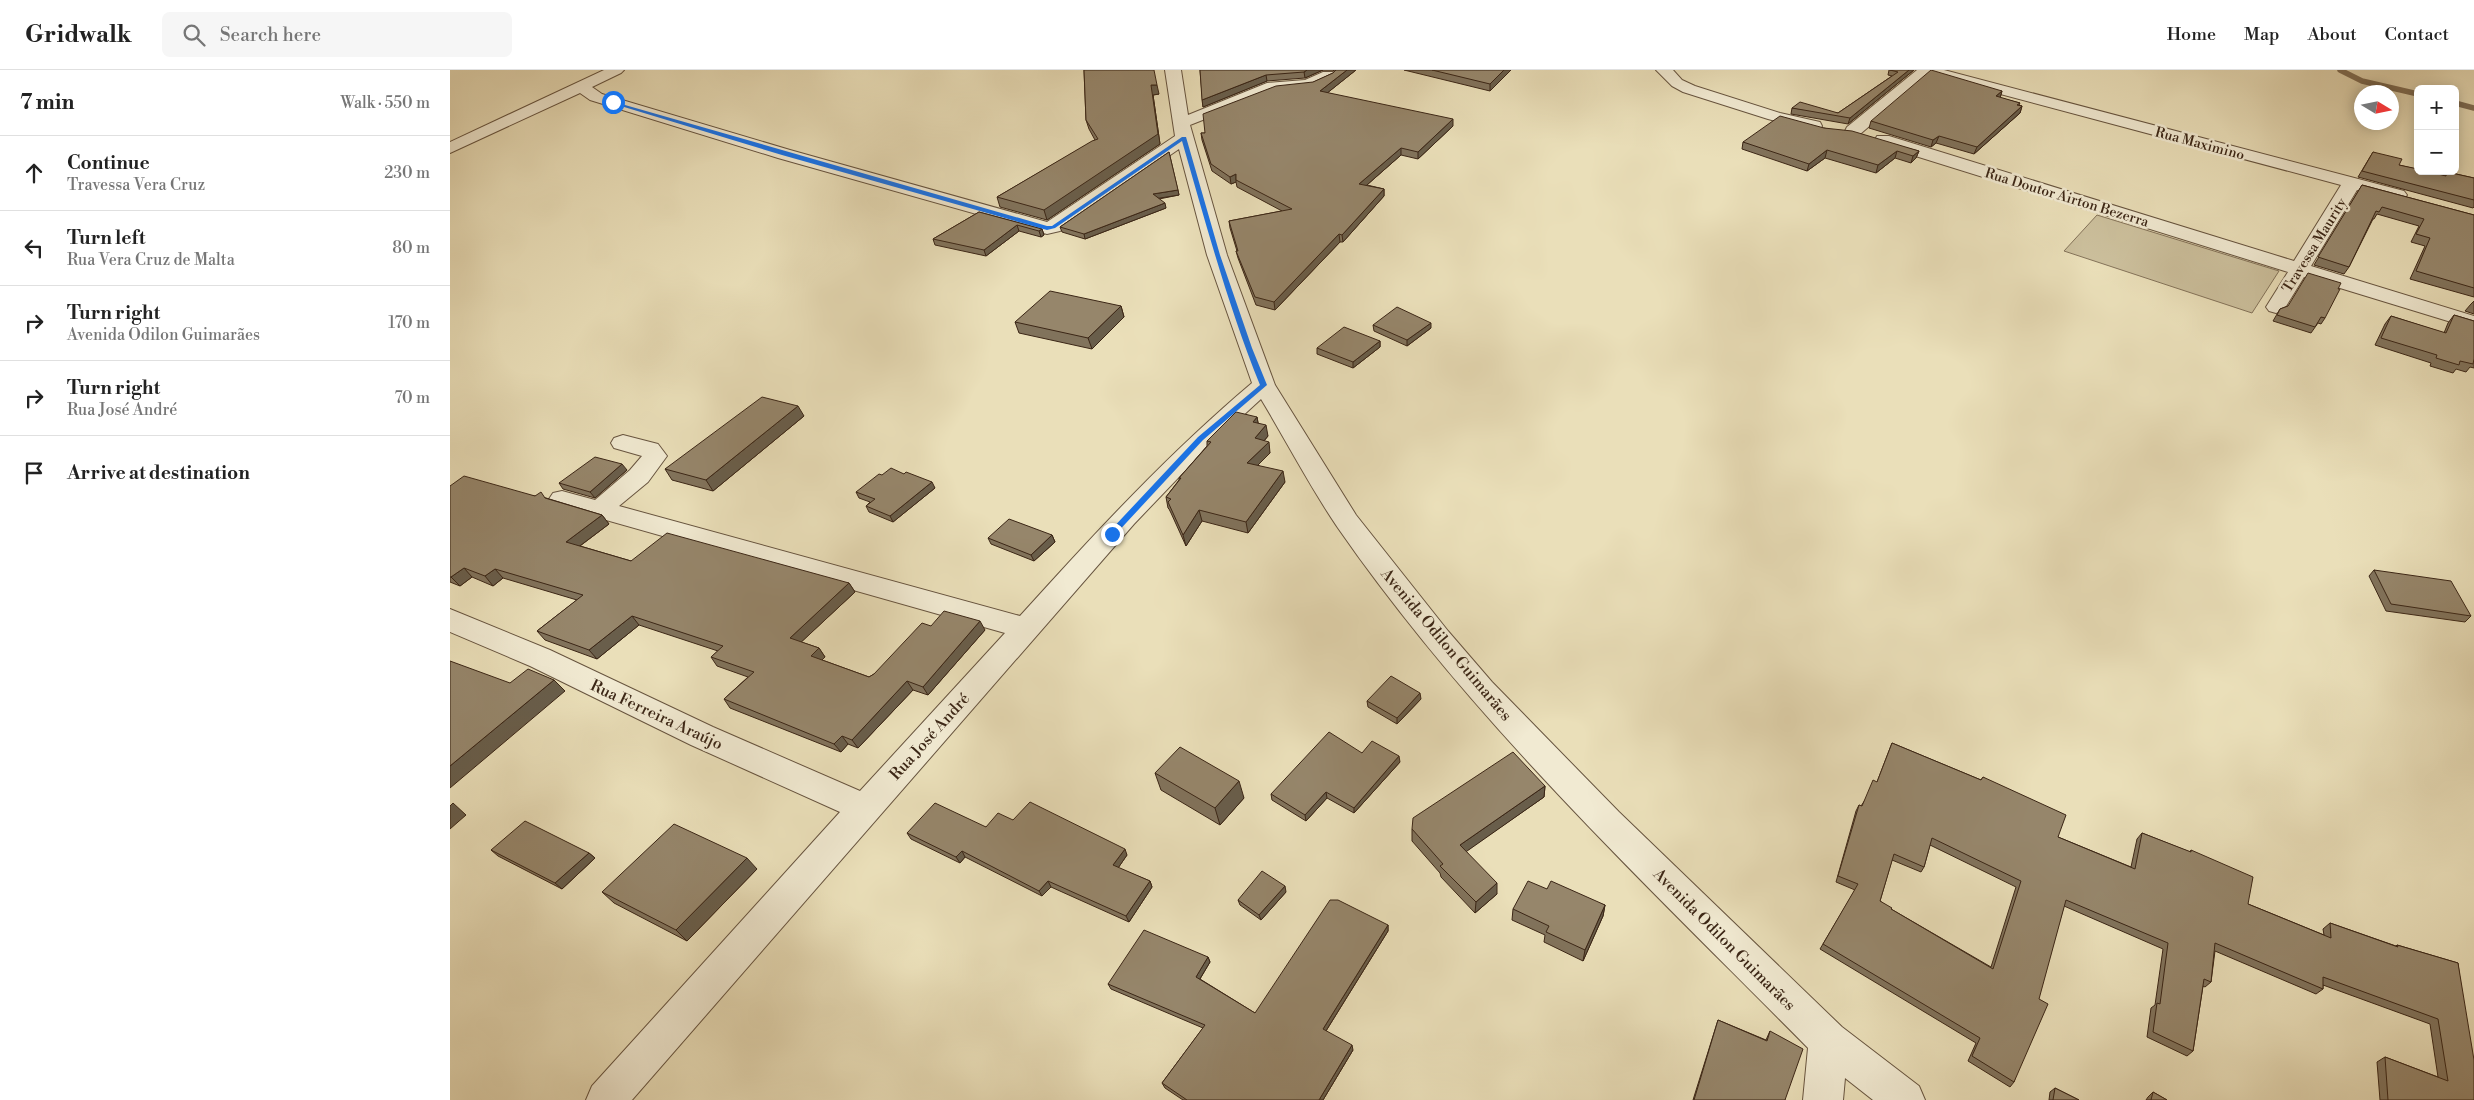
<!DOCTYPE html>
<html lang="en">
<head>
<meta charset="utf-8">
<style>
	body { margin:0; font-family:"Libre Bodoni",serif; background:#f6f6f6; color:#222 }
	.controls { position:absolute; right:15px; top:15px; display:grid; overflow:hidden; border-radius:8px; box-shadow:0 2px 12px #0003 }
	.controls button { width:45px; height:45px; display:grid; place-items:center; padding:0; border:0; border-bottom:1px solid #e0e0e0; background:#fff; color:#222; font:25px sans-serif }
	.compass { position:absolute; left:1904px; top:15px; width:45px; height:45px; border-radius:50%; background:#fff; box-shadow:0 2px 12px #0003; rotate:100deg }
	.stop { position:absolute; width:15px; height:15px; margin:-11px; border:4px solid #1a73e8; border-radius:50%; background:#fff }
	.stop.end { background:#1a73e8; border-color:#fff; box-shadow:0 1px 5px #0008 }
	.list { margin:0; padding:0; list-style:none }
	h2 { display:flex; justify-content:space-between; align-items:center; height:65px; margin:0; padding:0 20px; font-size:21px }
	h2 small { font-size:16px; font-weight:400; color:#767676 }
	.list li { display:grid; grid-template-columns:32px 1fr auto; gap:15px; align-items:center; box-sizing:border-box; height:75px; padding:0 20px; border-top:1px solid #e0e0e0 }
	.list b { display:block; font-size:19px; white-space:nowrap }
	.list p { margin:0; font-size:16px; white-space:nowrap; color:#767676 }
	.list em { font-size:16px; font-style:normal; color:#767676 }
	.icon { flex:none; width:28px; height:28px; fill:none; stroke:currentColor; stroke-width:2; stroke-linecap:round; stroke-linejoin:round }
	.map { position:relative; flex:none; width:2024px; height:1030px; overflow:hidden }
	header { display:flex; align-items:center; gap:30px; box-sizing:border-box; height:70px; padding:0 25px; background:#fff; border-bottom:1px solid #e0e0e0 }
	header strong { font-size:24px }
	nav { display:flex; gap:28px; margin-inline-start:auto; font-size:18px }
	.search { width:350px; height:45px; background:#f6f6f6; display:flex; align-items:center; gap:12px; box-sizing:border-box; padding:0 18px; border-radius:8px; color:#767676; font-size:19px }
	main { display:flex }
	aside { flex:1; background:#fff }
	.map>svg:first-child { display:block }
	.green { fill:#ccc09d; stroke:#84735a }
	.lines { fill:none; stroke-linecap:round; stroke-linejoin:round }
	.stream { stroke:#806f57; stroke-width:5.5 }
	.minor-casing { stroke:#67543f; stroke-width:2 }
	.minor { fill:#f1ead2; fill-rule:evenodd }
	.wall { fill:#81735c; stroke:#3b2616; fill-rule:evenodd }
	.shaded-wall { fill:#695e4b; stroke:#3b2616 }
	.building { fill:#96866b; stroke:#3b2616; fill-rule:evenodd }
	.route { fill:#1a73e8 }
	.labels { text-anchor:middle; stroke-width:5; stroke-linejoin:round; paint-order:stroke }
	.far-street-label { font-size:14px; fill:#3b2616; stroke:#f1ead2 }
	.street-label { font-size:16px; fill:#3b2616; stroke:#f1ead2 }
</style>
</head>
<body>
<header>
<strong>Gridwalk</strong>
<div class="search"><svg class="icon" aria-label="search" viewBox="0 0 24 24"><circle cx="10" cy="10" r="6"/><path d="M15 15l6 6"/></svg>Search here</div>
<nav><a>Home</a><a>Map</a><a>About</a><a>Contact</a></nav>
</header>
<main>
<aside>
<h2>7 min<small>Walk · 550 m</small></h2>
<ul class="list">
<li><svg class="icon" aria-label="ahead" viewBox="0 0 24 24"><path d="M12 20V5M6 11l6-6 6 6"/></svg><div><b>Continue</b><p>Travessa Vera Cruz</p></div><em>230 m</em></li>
<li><svg class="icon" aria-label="left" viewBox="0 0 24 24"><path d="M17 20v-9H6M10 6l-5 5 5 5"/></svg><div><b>Turn left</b><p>Rua Vera Cruz de Malta</p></div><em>80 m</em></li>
<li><svg class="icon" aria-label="right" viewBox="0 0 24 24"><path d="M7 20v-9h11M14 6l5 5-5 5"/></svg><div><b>Turn right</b><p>Avenida Odilon Guimarães</p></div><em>170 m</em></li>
<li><svg class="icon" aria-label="right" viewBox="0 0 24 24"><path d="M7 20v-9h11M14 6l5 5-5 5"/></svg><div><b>Turn right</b><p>Rua José André</p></div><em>70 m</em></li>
<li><svg class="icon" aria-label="arrive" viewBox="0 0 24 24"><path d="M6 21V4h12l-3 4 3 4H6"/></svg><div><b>Arrive at destination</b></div></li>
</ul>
</aside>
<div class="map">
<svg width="2024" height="1030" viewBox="0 0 2024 1030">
	<rect width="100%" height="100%" fill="#eadfb9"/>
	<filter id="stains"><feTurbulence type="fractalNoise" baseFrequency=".004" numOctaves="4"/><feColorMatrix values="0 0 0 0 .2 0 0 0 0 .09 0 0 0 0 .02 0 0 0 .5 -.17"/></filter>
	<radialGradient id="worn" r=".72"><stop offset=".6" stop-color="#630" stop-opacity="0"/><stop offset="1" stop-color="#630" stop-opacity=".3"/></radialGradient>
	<path class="green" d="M1647 145 1829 201 1802 243 1614 181Z"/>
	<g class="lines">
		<g class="stream">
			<path d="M1890 0 1912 11 1968 24"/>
			<path d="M2005 33 2024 38"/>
		</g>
		<defs>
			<g id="minor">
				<path d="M154 0H174L171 3 142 17 152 24 340 80 597 152 725 66 715 0H731L738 45 817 13 855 10 873 2H883L886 5 883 8 863 17 826 21 740 55 777 185 825 315 906 445 998 561 1042 612 1169 742 1392 957 1469 1016 1475 1030H1423L1395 1008 1393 1030H1353L1358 978C1194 812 1021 650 888 458 860 417 837 372 811 329L750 385 684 454 182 1030H136L142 1016 390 742 241 675 80 596 0 562V539L100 580 263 657 410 721 555 563 103 435 99 429 103 423 112 421 145 430 180 400 192 386 164 378 161 373 164 368 173 365 208 374 217 386 198 412 169 436 570 546C644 464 718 384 802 313L757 185 729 79 610 161 597 164 328 88 140 30 130 23 0 83V72Z"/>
				<path d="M1206 0H1223L1232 10 1245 16 1330 43 1370 52 1372 56 1370 60 1364 61 1318 49 1233 22 1222 16Z"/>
				<path d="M1467 0H1494L1954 121 1957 125 1954 129 1948 130 1907 120 1861 196 2024 246V259L1854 207 1833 241 1826 243 1819 241 1816 237 1838 202 1427 74 1425 70 1427 66H1439L1844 191 1891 115 1479 5 1409 65H1397L1395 61 1397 57Z"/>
			</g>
		</defs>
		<use href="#minor" class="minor-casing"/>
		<use href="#minor" class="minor"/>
	</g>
	<g class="wall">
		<path d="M634 0 709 24 703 25 710 74 597 150 550 137 547 127 645 70 639 59 636 50Z"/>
		<path d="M750 0H906L877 23 1003 56 968 89 951 85 917 115 934 119V126L893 172H890L825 240 806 235 788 188 786 181H787L780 158 779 151 832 141 787 117 786 112 781 114 762 101 752 70 751 63H755L883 3 885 2 883 0H873L855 8 817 11 753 37Z"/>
		<path d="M954 0H1061L1040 21Z"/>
		<path d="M1439 0H1464L1398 54 1341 44 1342 38 1388 43 1442 6 1438 5Z"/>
		<path d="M1552 21 1550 28 1570 33 1569 35 1572 36 1570 43 1524 84 1486 73 1481 77 1419 58 1421 51Z"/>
		<path d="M1374 58 1469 81 1466 88 1461 93 1445 88 1426 103 1375 88 1357 101 1292 79 1293 72Z"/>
		<path d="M719 82 729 125 709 129 716 138 635 169 612 162 610 157Z"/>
		<path d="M1923 82 1949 95 1995 106 1997 102 2024 108V137L2023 138 1908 107Z"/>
		<path d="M1912 115 2024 145V227L1960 209 1975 176 1961 172 1969 156 1927 144 1924 149H1923L1899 197 1894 204 1864 195Z"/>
		<path d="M529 142 592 159 594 165 591 167 569 161 536 186 485 175 483 169Z"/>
		<path d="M2024 231V244L2015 241 2021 234Z"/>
		<path d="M671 236 674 247 642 279 569 263 565 252Z"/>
		<path d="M1838 236 1875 248 1871 254 1868 253 1861 263 1823 251 1830 239Z"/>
		<path d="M2004 245 2024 251V298L2020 297 2016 302 2006 299 2003 303 1980 296 1981 293 1925 275 1935 254 1941 246 1994 263 1998 253Z"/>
		<path d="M923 255 981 258 957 276 924 261Z"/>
		<path d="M930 271V277L903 298 867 284V278Z"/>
		<path d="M354 346 263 421 222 410 215 399Z"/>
		<path d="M807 347 808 353 818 366 814 371 820 383 808 395 835 412 798 463 752 451 736 476 721 443 719 439 718 438 716 427 729 410V408L757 376V371Z"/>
		<path d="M177 400 145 428 113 419 109 413Z"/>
		<path d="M0 416 85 426 96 428 152 445 159 454 130 476 181 491 399 513 405 522 351 572 369 578 375 587 372 590 419 607 424 604 481 556 535 560 478 625 463 620 408 678 398 674 391 682 280 638 274 629 298 607 267 596 261 587 268 581 189 555 147 589 95 570 87 561 127 530 53 508 43 516 22 507 10 516 0 512Z"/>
		<path d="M485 418 443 452 419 442 416 436 420 432 409 428 406 422Z"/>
		<path d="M602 465 605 472 584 491 541 474 538 468Z"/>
		<path d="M1924 500 2021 546 2015 552 1936 541 1919 506Z"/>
		<path d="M971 629 947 654 918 637 917 631Z"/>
		<path d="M1442 673 1531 710 1533 707 1608 767 1681 797 1687 769 1692 763 1740 782 1741 780 1798 834 1874 865 1873 859 1880 853 1946 876 1947 875 2008 893 2024 1030H1930L1927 992 1935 987 1988 1007 1980 954 1873 915V919L1866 924 1765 881 1761 912 1755 917 1753 916 1743 981 1737 986 1697 967 1701 938 1705 935 1713 879 1614 836 1564 1012 1560 1017 1518 991 1526 973 1370 879 1405 820 1386 812 1406 741 1409 735 1411 736 1427 712ZM1480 775 1566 817 1541 897 1441 839 1430 831 1442 790 1471 802 1474 797Z"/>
		<path d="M912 683 950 692 904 743 877 728 856 751 822 730 821 724Z"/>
		<path d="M705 703 794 728 770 755 711 720Z"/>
		<path d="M1095 716 1094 727 1016 781 1047 824 1025 843 991 807 990 803 962 771V759Z"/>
		<path d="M563 750 677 785 668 798 700 811 702 817 679 852 601 817 592 826 515 787 510 793 461 769 457 763 536 757Z"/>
		<path d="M41 780 139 783 145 788 112 819 48 786Z"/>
		<path d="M307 799 237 871 164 833 152 822Z"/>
		<path d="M1097 819 1155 835 1153 846 1133 891 1094 872 1095 865 1062 850 1063 839Z"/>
		<path d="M836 822 811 850 790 835 788 830Z"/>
		<path d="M938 855V861L876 961 903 980 873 1030H733L715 1018 712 1013 753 958 661 919 658 914 758 887 760 892 750 909 805 943Z"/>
		<path d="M1268 950 1316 970 1320 961 1335 1030H1243Z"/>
		<path d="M1605 1018 1629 1030H1599L1600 1022Z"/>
		<path d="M1703 1022 1717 1030H1696L1698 1027Z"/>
	</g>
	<g class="shaded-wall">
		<path d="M857 0H873L855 8 854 2Z"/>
		<path d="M897 0H906L871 28 870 21Z"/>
		<path d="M1054 0H1061L1040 21V14Z"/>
		<path d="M1459 0H1464L1398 54 1400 48Z"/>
		<path d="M816 5 817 11 753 37 752 30Z"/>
		<path d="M701 15H707L709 24 703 25 710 74 597 150 594 140Z"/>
		<path d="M1552 21 1550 28 1546 26Z"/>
		<path d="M1572 36 1570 43 1524 84 1527 77Z"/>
		<path d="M1003 49V56L968 89V82Z"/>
		<path d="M1489 66 1486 73 1481 77 1483 70Z"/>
		<path d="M951 78V85L910 121 909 114Z"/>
		<path d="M1377 80 1375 88 1357 101 1359 94Z"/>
		<path d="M1447 81 1445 88 1426 103 1428 95Z"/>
		<path d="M1469 81 1466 88 1461 93 1463 86Z"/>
		<path d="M786 104V112L781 114 780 107Z"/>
		<path d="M934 119V126L893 172 892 165Z"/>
		<path d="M728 120 729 125 704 129 703 124Z"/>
		<path d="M715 133 716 138 635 169 634 164Z"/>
		<path d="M567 155 569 161 536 186 534 180Z"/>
		<path d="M592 159 594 165 591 167 589 161Z"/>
		<path d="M889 164 890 172 825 240 824 232Z"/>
		<path d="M671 236 674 247 642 279 638 268Z"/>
		<path d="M981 253V258L957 276V270Z"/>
		<path d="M930 271V277L903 298V292Z"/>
		<path d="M348 336 354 346 263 421 256 410Z"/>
		<path d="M807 347 809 358 803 352Z"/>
		<path d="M816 355 818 366 807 379 805 368Z"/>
		<path d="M819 372 820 383 799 404 797 393Z"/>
		<path d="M172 394 177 400 145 428 140 422Z"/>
		<path d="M833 401 835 412 798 463 796 452Z"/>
		<path d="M482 412 485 418 443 452 440 446Z"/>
		<path d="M749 440 752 451 736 476 733 465Z"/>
		<path d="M152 445 159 454 123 481 116 472Z"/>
		<path d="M602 465 605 472 584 491 581 485Z"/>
		<path d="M14 498 22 507 10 516 1 507Z"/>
		<path d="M45 499 53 508 43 516 35 506Z"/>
		<path d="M399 513 405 522 346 577 340 568Z"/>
		<path d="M182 546 189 555 147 589 139 580Z"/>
		<path d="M530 551 535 560 478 625 473 617Z"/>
		<path d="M369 578 375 587 367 595 361 586Z"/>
		<path d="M104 610 115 621 0 718V696Z"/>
		<path d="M457 611 463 620 408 678 402 670Z"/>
		<path d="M970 623 971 629 947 654V648Z"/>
		<path d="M392 666 398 674 391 682 384 674Z"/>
		<path d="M949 686 950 692 904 743V738Z"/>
		<path d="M789 711 794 728 770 755 765 738Z"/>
		<path d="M1095 716 1094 727 1010 786V775Z"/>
		<path d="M876 722 877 728 856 751 855 745Z"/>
		<path d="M3 733 16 745 0 759V736Z"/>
		<path d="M675 779 677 785 666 801 663 795Z"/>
		<path d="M512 781 515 787 510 793 506 787Z"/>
		<path d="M139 783 145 788 112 819 105 813Z"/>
		<path d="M297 788 307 799 237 871 226 860Z"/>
		<path d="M598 811 601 817 592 826 589 821Z"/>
		<path d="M700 811 702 817 679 852 676 846Z"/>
		<path d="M1047 813V824L1025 843 1026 832Z"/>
		<path d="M835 816 836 822 811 850 809 845Z"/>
		<path d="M1155 835 1153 846 1133 891 1135 880Z"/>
		<path d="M938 855V861L874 964 873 959Z"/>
		<path d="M758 887 760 892 748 912 746 907Z"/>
		<path d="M902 975 903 980 873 1030H869Z"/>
	</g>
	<g class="building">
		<path d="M634 0H704L707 15H701L708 64 594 140 547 127 642 71 648 69 636 50Z"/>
		<path d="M750 0H857L854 2 816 5 752 30Z"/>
		<path d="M886 0H897L870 21 1003 49 968 82 951 78 909 114 934 119 892 165 889 164 824 232 805 227 786 181H788L779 151 842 139 786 110V104L780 107 761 94 751 63H755L753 44 826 16 863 12 883 3Z"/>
		<path d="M982 0H1054L1040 14Z"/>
		<path d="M1440 0H1459L1400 48 1342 38 1350 32 1388 43 1448 2Z"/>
		<path d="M1481 0 1552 21 1546 26 1570 33 1567 35 1572 36 1527 77 1489 66 1483 70 1421 51Z"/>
		<path d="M1330 46 1374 58 1402 61 1469 81 1463 86 1447 81 1428 95 1377 80 1359 94 1293 72Z"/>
		<path d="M719 82 728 120 703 124 715 133 634 164 610 157Z"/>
		<path d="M1923 82 1952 89 1949 95 1968 99V101H1976L1996 106 1997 102 2024 108V130L1912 101Z"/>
		<path d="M1912 115 2024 145V218L1966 201 1980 168 1966 164 1974 149 1932 137 1929 142 1926 141 1899 197 1868 187Z"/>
		<path d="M529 142 592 159 589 161 567 155 534 180 483 169Z"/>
		<path d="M1858 203 1891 213 1888 219H1890L1875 248 1871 247 1865 257 1827 245 1830 239 1838 236Z"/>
		<path d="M600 221 671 236 638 268 565 252Z"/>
		<path d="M947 237 981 253 957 270 923 255Z"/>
		<path d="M2004 245 2024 251V289L2023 294 2010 291 2009 295 1986 288 1987 285 1931 268 1941 246 1996 263Z"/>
		<path d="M894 257 930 271 903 292 867 278Z"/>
		<path d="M312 327 348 336 256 410 215 399Z"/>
		<path d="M786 342 807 347 803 352 816 355 805 368 819 372 797 393 833 401 796 452 749 440 733 465 718 432 721 429 716 427 731 408H729L761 372 757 371Z"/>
		<path d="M145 387 172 394 140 422 109 413Z"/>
		<path d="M441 398 454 404 456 402 482 412 440 446 416 436 425 429 406 422 429 404 432 405Z"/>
		<path d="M14 406 85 426 91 422 95 428 152 445 116 472 181 491 217 463 399 513 340 568 369 578 361 586 419 607 424 604 472 553 481 556 494 541 530 551 473 617 457 611 402 670 392 666 384 674 274 629 304 602 261 587 273 576 182 546 139 580 87 561 133 525 45 499 35 506 14 498 1 507H0V416Z"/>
		<path d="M559 449 602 465 581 485 538 468Z"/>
		<path d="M1924 500 2001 511 2021 546 1941 534Z"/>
		<path d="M0 591 60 613 78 599 104 610 0 696Z"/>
		<path d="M941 606 970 623 947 648 917 631Z"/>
		<path d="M879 662 912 683 922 671 949 686 904 738 876 722 855 745 821 724Z"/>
		<path d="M1442 673 1531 710 1533 707 1616 745 1608 767 1685 799 1692 763 1741 782V780L1803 807 1798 834 1881 868 1880 853 1948 877 1947 875 2008 893 2024 990V1030H1938L1935 987 1998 1011 1988 949 1873 907V919L1765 873 1761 912 1754 909 1743 981 1703 962 1707 933 1710 934 1718 873 1616 830 1589 929 1598 934 1564 1012 1522 986 1530 968 1373 874 1408 814 1388 806 1409 735 1412 736 1423 710 1427 712ZM1482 768 1571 811 1543 899 1441 839 1442 838 1430 831 1444 784 1474 797Z"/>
		<path d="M730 677 789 711 765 738 705 703Z"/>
		<path d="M1063 682 1095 716 1010 775 1047 813 1026 832 990 796 993 794 962 759 963 748Z"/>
		<path d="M580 732 675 779 663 795 700 811 676 846 598 811 589 821 512 781 506 787 457 763 485 733 536 757 548 743 563 750Z"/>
		<path d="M75 751 139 783 105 813 41 780Z"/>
		<path d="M224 754 297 788 226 860 152 822Z"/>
		<path d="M812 801 835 816 809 845 788 830Z"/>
		<path d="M1078 811 1097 819 1101 811 1155 835 1135 880 1096 862 1099 856 1063 839Z"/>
		<path d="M880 830H888L938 855 873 959 902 975 869 1030H737L712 1013 755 955 658 914 694 860 758 887 746 907 805 943Z"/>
		<path d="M1268 950 1317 971 1320 961 1353 979 1335 1030H1244Z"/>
		<path d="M1605 1018 1629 1030H1603Z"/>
		<path d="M1703 1022 1717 1030H1701Z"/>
	</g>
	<path class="route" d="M161 31 597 156H602L732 67H736L770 185 802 278 817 315 753 370 664 466H659V462L748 367 810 315C778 236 756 154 732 71L605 158 597 160 332 85 161 33Z"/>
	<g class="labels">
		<g class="far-street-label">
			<text transform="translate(1750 73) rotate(15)" y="5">Rua Maximino</text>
			<text transform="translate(1617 127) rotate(17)" y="5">Rua Doutor Airton Bezerra</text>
			<text transform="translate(1864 175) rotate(-58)" y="5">Travessa Maurity</text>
		</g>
		<g class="street-label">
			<text transform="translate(997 574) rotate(50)" y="6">Avenida Odilon Guimarães</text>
			<text transform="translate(207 644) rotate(25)" y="6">Rua Ferreira Araújo</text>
			<text transform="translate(479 666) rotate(-48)" y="6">Rua José André</text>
			<text transform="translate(1275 869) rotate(45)" y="6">Avenida Odilon Guimarães</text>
		</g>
	</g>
	<rect width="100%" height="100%" filter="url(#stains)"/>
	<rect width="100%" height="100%" fill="url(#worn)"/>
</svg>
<div class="controls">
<button>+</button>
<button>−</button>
</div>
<svg class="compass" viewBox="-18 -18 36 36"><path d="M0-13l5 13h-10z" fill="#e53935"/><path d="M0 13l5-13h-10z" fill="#767676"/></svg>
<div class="stop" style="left:163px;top:32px"></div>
<div class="stop end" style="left:662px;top:464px"></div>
</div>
</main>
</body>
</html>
